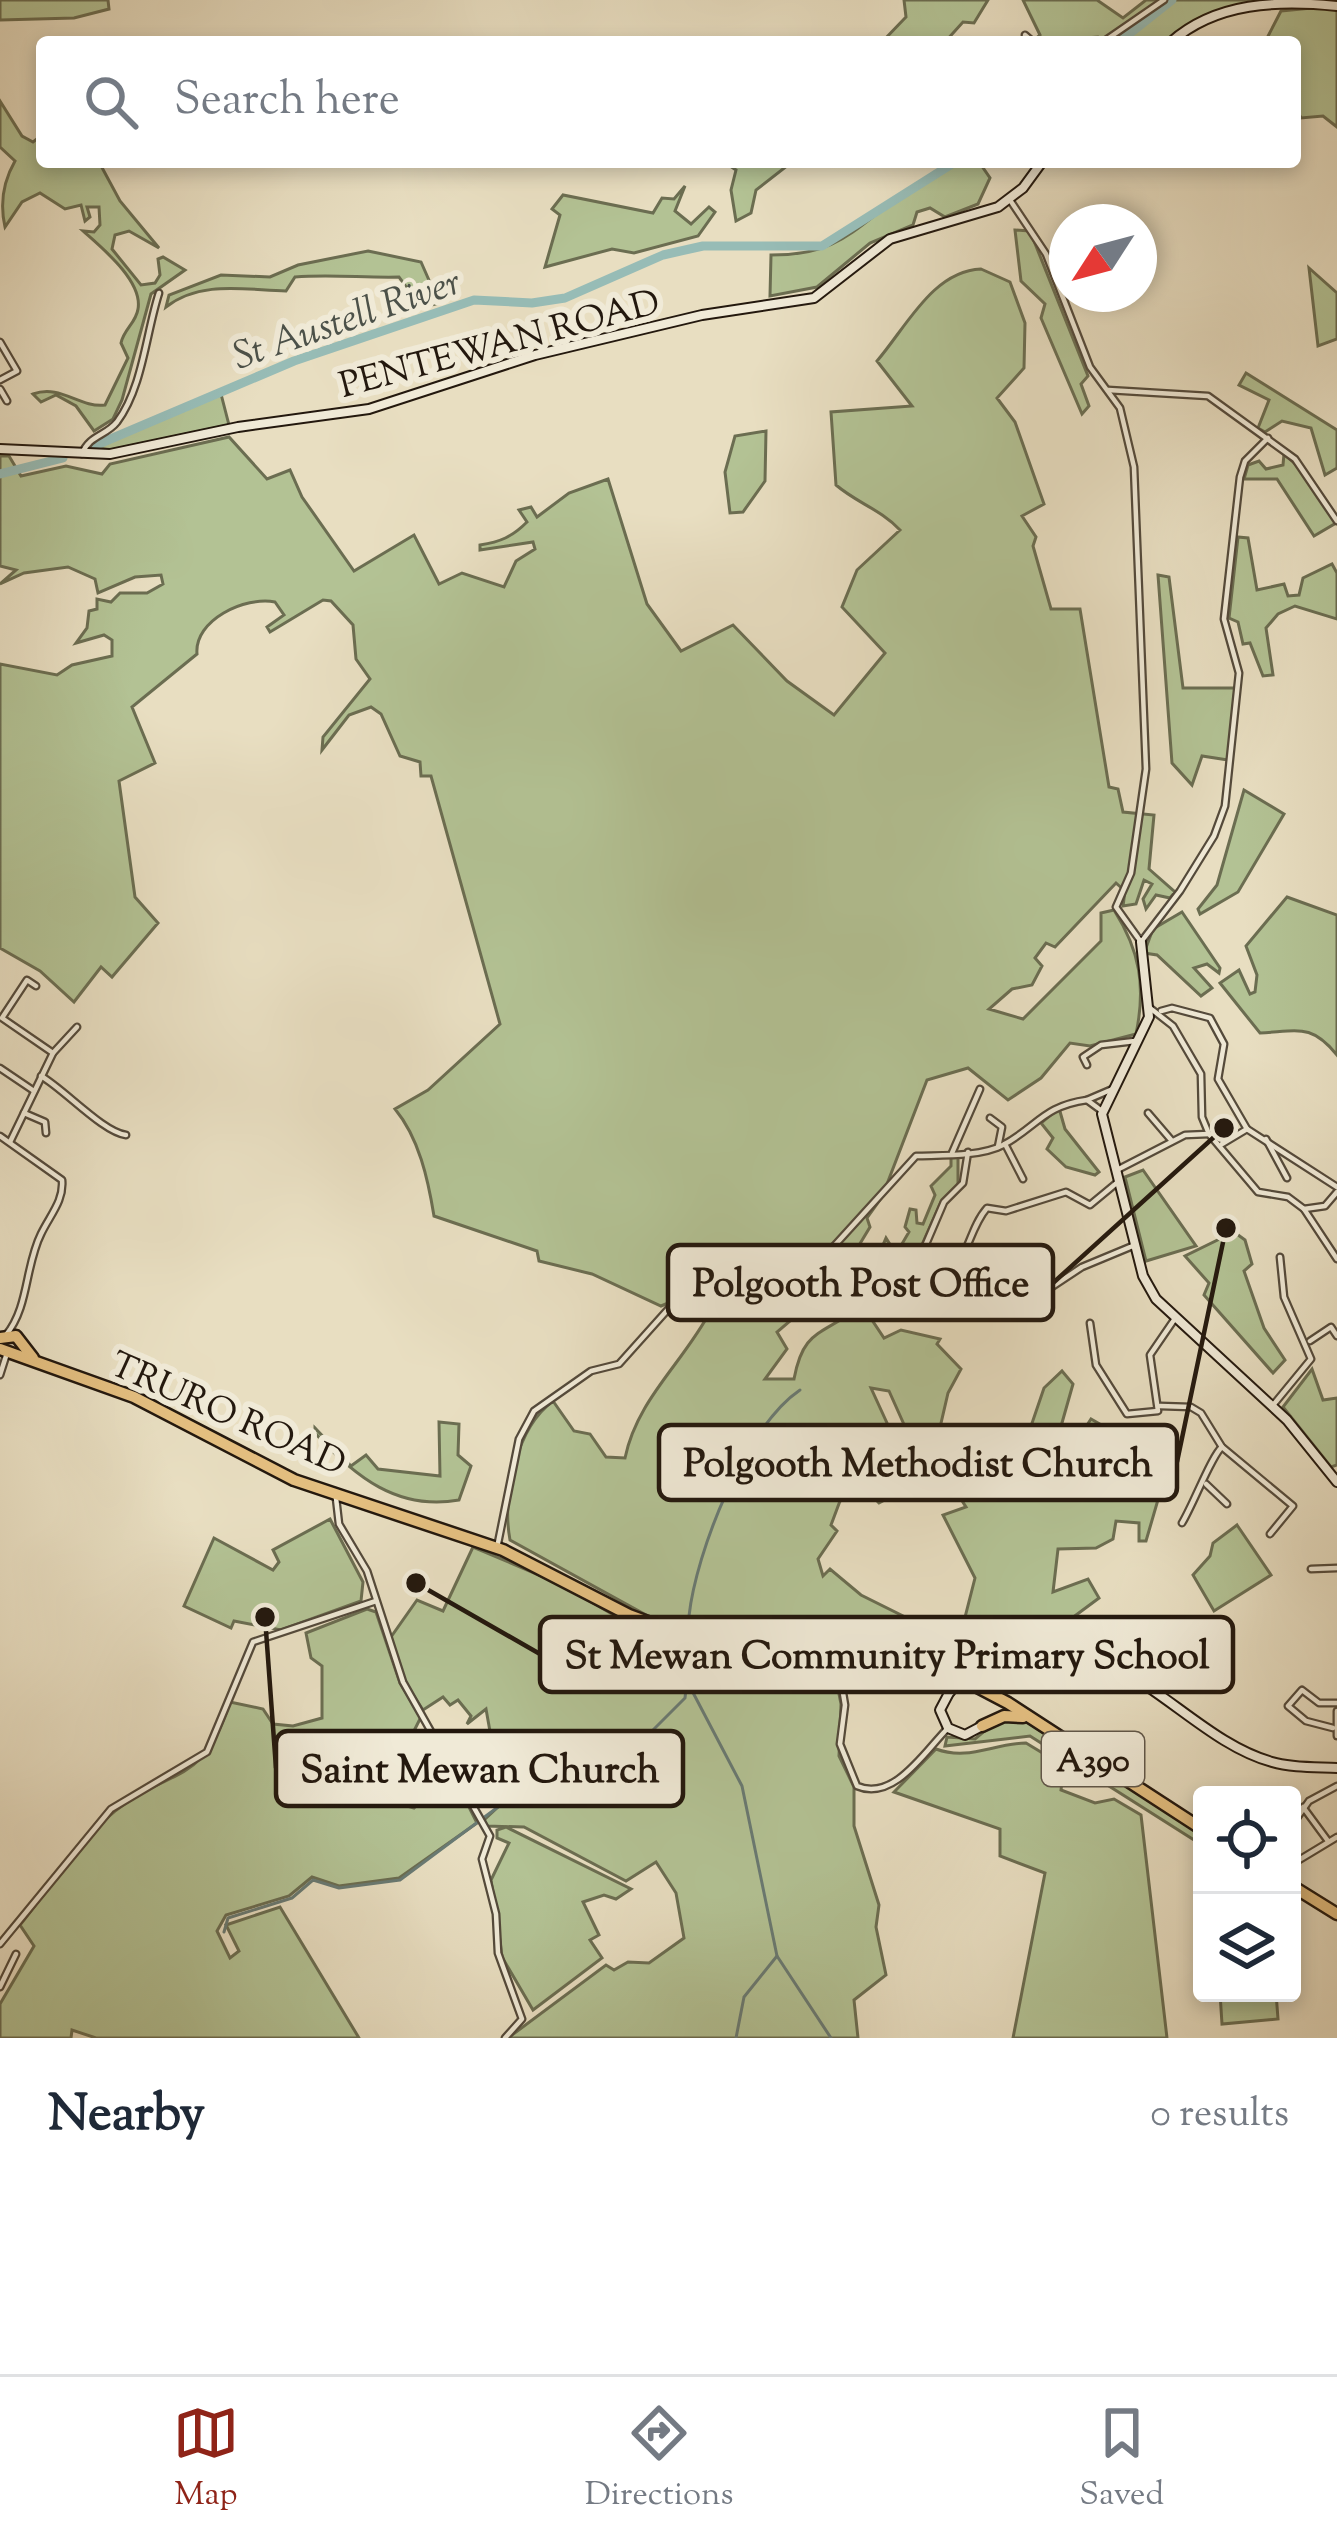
<!DOCTYPE html>
<html lang="en">
<head>
<meta charset="utf-8">
<style>
	body { margin:0; font-family:"Sorts Mill Goudy",serif; background:#f6f6f7; color:#1f2937 }
	.controls { position:absolute; right:36px; bottom:36px; display:grid; overflow:hidden; border-radius:12px; box-shadow:0 6px 18px #0003 }
	.controls button { width:108px; height:108px; display:grid; place-items:center; padding:0; border:0; border-bottom:3px solid #e0e1e3; background:#fff; color:#1f2937; font:60px sans-serif }
	.compass { position:absolute; left:1049px; top:204px; width:108px; height:108px; border-radius:50%; background:#fff; box-shadow:0 6px 18px #0003; rotate:234deg }
	.list { margin:0; padding:0; list-style:none }
	h2 { display:flex; justify-content:space-between; align-items:center; height:156px; margin:0; padding:0 48px; font-size:51px }
	h2 small { font-size:39px; font-weight:400; color:#747a83 }
	.icon { flex:none; width:66px; height:66px; fill:none; stroke:currentColor; stroke-width:2; stroke-linecap:round; stroke-linejoin:round }
	.map { position:relative; flex:none; width:1337px; height:2038px; overflow:hidden }
	.search { position:absolute; background:#fff; box-shadow:0 6px 18px #0003; left:36px; right:36px; top:36px; height:132px; display:flex; align-items:center; gap:30px; box-sizing:border-box; padding:0 42px; border-radius:12px; color:#747a83; font-size:45px }
	.sheet { height:336px; background:#fff }
	nav { display:flex; justify-content:space-around; align-items:center; box-sizing:border-box; height:168px; border-top:3px solid #e0e1e3; background:#fff; font-size:33px; color:#747a83 }
	nav a { display:grid; justify-items:center; gap:6px }
	nav .on { color:#8f2418 }
	.map>svg:first-child { display:block }
	.green { fill:#b3c294; stroke:#6b6d51; stroke-width:3 }
	.lines { fill:none; stroke-linecap:round; stroke-linejoin:round }
	.stream { stroke:#697a73; stroke-width:3 }
	.river { stroke:#97bcb6; stroke-width:9 }
	.street-casing { stroke:#544a3b; stroke-width:9 }
	.secondary-casing { stroke:#23180e; stroke-width:12 }
	.highway-casing { stroke:#23180e; stroke-width:15 }
	.street { stroke:#f0ead7; stroke-width:4.5 }
	.secondary { stroke:#f0ead7; stroke-width:8 }
	.highway { stroke:#e4bf80; stroke-width:10 }
	.secondary-bridge-casing { stroke:#23180e; stroke-width:12; stroke-linecap:butt }
	.secondary-bridge { stroke:#f0ead7; stroke-width:8 }
	.labels { text-anchor:middle; stroke-width:12; stroke-linejoin:round; paint-order:stroke }
	.shield { fill:#f0ead7; stroke:#60574a; stroke-width:3 }
	.shield-label { font-size:33px; font-weight:bold; fill:#23180e }
	.street-label { font-size:36px; fill:#23180e; stroke:#f0ead7 }
	.water-label { font-size:39px; font-style:italic; fill:#4c5149; stroke:#f0ead7 }
	.leader { fill:none; stroke:#23180e; stroke-width:4.5 }
	.callout-dot { fill:#23180e; stroke:#f0ead7; stroke-width:4.5 }
	.callout { fill:#f0ead7; stroke:#23180e; stroke-width:4.5 }
	.callout-label { font-size:39px; text-anchor:middle; font-weight:bold; fill:#23180e }
</style>
</head>
<body>
<div class="map">
<svg width="1337" height="2038" viewBox="0 0 1337 2038">
	<rect width="100%" height="100%" fill="#e8dec1"/>
	<filter id="stains"><feTurbulence type="fractalNoise" baseFrequency=".00167" numOctaves="4"/><feColorMatrix values="0 0 0 0 .2 0 0 0 0 .09 0 0 0 0 .02 0 0 0 .5 -.17"/></filter>
	<radialGradient id="worn" r=".72"><stop offset=".6" stop-color="#630" stop-opacity="0"/><stop offset="1" stop-color="#630" stop-opacity=".3"/></radialGradient>
	<g class="green">
		<path d="M0 0H108L109 9 74 18 0 20Z"/>
		<path d="M904 0H988L974 23 963 22 945 42H882L906 17Z"/>
		<path d="M1023 0H1097L1123 18 1146 0H1301C1246 1 1210 6 1167 42H1134L1128 30 1109 42 1098 37 1032 42 1040 35Z"/>
		<path d="M1322 7 1337 10V127L1323 116 1301 118 1295 106V42H1265L1281 11Z"/>
		<path d="M0 101 22 136 33 142 42 135V162H99L120 201 159 248 129 231 115 235 112 249 141 285 155 283 160 275 158 259 163 257 185 270 151 294 122 400 113 419 94 431 76 406 56 395 41 402 33 394C61 384 79 408 105 405L128 358 121 343C124 329 136 323 138 309 143 281 102 248 83 231L94 232 100 225 99 207H87L90 217 85 221 81 205 65 209 40 193 22 202 5 227C0 205 3 182 15 161L0 147Z"/>
		<path d="M724 162H792L756 190 751 213 736 221 731 190 736 170Z"/>
		<path d="M961 162H979L990 178 978 204 945 217 930 208 917 212 913 225 870 243 817 287 770 296 771 255C839 255 852 230 903 194 920 182 942 172 961 162Z"/>
		<path d="M685 186 675 211 691 224 709 207 715 212 698 236 634 253 612 249 545 267 560 215 552 209 563 195 653 213 662 198 674 199Z"/>
		<path d="M1015 230 1030 231 1088 376 1081 384 1089 406 1082 414 1041 318 1045 304 1021 281Z"/>
		<path d="M368 251 421 262 439 303 399 314 407 288 399 277C365 278 330 274 295 277L286 291C245 290 201 280 166 307L169 295 221 275 270 277 298 265Z"/>
		<path d="M1309 268 1337 293V339L1318 346Z"/>
		<path d="M981 269 1010 282 1025 323 1024 368 997 398 1015 422 1044 504 1022 516 1036 537 1033 546 1051 609H1080L1109 787 1118 789 1123 812 1154 815 1149 869 1175 892 1170 898 1156 895 1146 909 1143 899 1152 884 1144 880 1136 904 1123 906 1125 891 1116 883 1055 947 1046 943 1035 958 1042 966 1032 985 1012 989 989 1009 1023 1019 1101 941V913L1114 910C1140 951 1146 986 1136 1034L1090 1046 1070 1043 1041 1078 1008 1100 968 1068 927 1080 882 1197 867 1218 870 1227 838 1280 777 1332 787 1349 765 1379H794C803 1331 819 1336 854 1311 864 1304 870 1289 876 1278L873 1268 886 1238 896 1254 909 1232 905 1227 910 1209 916 1210 917 1223 923 1224 935 1195 931 1186 951 1166V1156L958 1155V1186L941 1202 916 1258 907 1256C891 1271 884 1298 870 1317L884 1338 901 1330 940 1339 937 1344 961 1369 948 1393 935 1449 911 1440 889 1391 871 1388 915 1484 879 1503 867 1491 840 1501 831 1525 837 1531 818 1559 823 1576 830 1569 861 1595 921 1625 826 1638 714 1635 648 1616 510 1540C502 1496 516 1428 553 1401L574 1431 590 1434 606 1457 625 1458C637 1399 684 1362 711 1310L689 1313 673 1301 661 1306 592 1274 539 1261 537 1251 434 1216C428 1179 419 1138 395 1109L428 1090 500 1024 431 776H421L420 762 400 756 381 714 371 707 349 715 322 750 323 737 370 679 356 659 353 625 331 601 323 600 270 632 267 627 284 615 275 602C245 596 194 620 197 654L132 707 155 763 119 781 135 897 158 923 112 977 101 967 74 1002 40 971 0 948V664L57 675 72 665 112 656V640L104 635 76 643 87 628 89 611 97 609V599L111 602 120 593H147L163 584 161 575 135 577 98 593 95 579 68 567 24 573 0 584 16 570 0 566V456H9L21 476 66 466 102 474 110 464 229 437 267 479 290 470 302 497 354 571 414 535 439 584 462 573 504 587 516 561 535 549 533 542 480 550V545C500 542 512 537 527 522L519 510 531 507 537 517 569 493 608 479 647 604 681 651 733 625 787 681 834 715 885 653 842 607 857 570 900 530C880 509 857 503 836 485L831 412 912 406 877 361C907 326 933 271 981 269Z"/>
		<path d="M1246 373 1337 430V468L1325 475 1311 428 1282 421 1265 432 1258 428 1269 400 1239 385Z"/>
		<path d="M221 394 229 425 111 450 95 448Z"/>
		<path d="M766 431 765 481 743 512 730 513 725 472 735 436Z"/>
		<path d="M1284 454 1302 470 1336 523 1314 536 1277 479H1244L1248 465 1259 461 1266 469 1283 465Z"/>
		<path d="M1238 537 1248 538 1257 590 1284 584 1288 596 1299 595 1303 578 1332 564 1337 573V619L1295 606 1278 614 1266 628 1273 675 1263 676 1250 643 1243 644 1238 622 1229 618Z"/>
		<path d="M1158 575 1169 577 1183 688H1235L1228 760 1202 756 1192 785 1172 763Z"/>
		<path d="M1244 790 1284 814 1238 892 1200 914 1198 909 1217 885Z"/>
		<path d="M1287 897 1337 915V1055C1311 1023 1298 1031 1260 1033L1220 983 1239 970 1250 994 1255 992 1257 975 1246 946Z"/>
		<path d="M1182 912 1220 968 1219 973 1207 964 1194 968 1212 988 1201 996 1157 955 1144 953 1153 929Z"/>
		<path d="M1059 1108 1065 1129 1099 1172 1095 1175 1066 1167 1047 1149 1053 1138 1041 1123Z"/>
		<path d="M1143 1170 1196 1246 1146 1261 1125 1177Z"/>
		<path d="M1234 1232 1245 1240 1252 1264 1244 1271 1264 1328 1285 1360 1273 1373 1204 1295 1209 1283 1185 1256Z"/>
		<path d="M1312 1369 1323 1400 1337 1398V1465L1331 1467 1283 1407Z"/>
		<path d="M1062 1371 1073 1384 1056 1444 1072 1448 1091 1419 1138 1446 1171 1455 1146 1541H1139V1523L1116 1521 1113 1539 1096 1548 1058 1549 1053 1592 1088 1579 1099 1598 1068 1621 1071 1645 1022 1633H961L975 1578 943 1515 966 1507 950 1482 955 1427 1014 1476 1044 1388Z"/>
		<path d="M439 1422 459 1424 458 1455 471 1466 459 1500C398 1511 355 1477 315 1433V1428L351 1466 366 1455 378 1469 440 1476Z"/>
		<path d="M330 1519 363 1582 361 1601 281 1630 234 1621 231 1628 184 1606 214 1538 273 1570 279 1562 273 1550Z"/>
		<path d="M1237 1525 1271 1575 1214 1611 1193 1575 1210 1556 1213 1543Z"/>
		<path d="M473 1547 560 1584 685 1656 706 1661 831 1654 841 1704 839 1756 854 1787V1826L879 1905 876 1927 886 1975 854 2000 858 2038H508L606 1965 614 1970 628 1962 649 1963 684 1938 676 1893 656 1862 626 1881 524 1827 486 1826 483 1821 498 1807 482 1774 473 1776 462 1762 455 1766 452 1761 477 1739 484 1743 491 1737 486 1709 467 1724 471 1716 458 1700 450 1705 443 1697 423 1710 404 1681 391 1637 417 1600 443 1611Z"/>
		<path d="M367 1609 376 1612 400 1683 421 1717 380 1798 414 1808 434 1787 445 1803 464 1797 477 1823 399 1878 339 1886 312 1877 289 1896 226 1915 217 1931 230 1958 239 1951 226 1925 280 1907 359 2038H96L72 2030 71 2038H0V2004L34 1946 20 1925C50 1888 78 1841 115 1811 173 1765 202 1788 230 1702L263 1709 273 1724 293 1726 322 1718V1666L311 1658 306 1633Z"/>
		<path d="M999 1719H1022L1202 1834V1845L1030 1736 945 1746 947 1737 975 1739Z"/>
		<path d="M1026 1743 1064 1766 1061 1790 1095 1803 1114 1799 1141 1815 1167 2038H1013L1045 1873 1000 1856V1829L894 1792 936 1749C968 1761 992 1744 1026 1743Z"/>
		<path d="M506 1827 631 1889 616 1899 604 1895 583 1902 599 1935 590 1940 602 1958 533 2010 502 1957 500 1941 491 1880 509 1843 497 1838V1830Z"/>
		<path d="M1220 1993H1276L1278 2019 1222 2024Z"/>
	</g>
	<g class="lines">
		<g class="stream">
			<path d="M689 1616C696 1552 745 1427 800 1390"/>
			<path d="M689 1685 742 1786 777 1956 744 1997 736 2038"/>
			<path d="M224 1932 228 1918 292 1898 313 1880 339 1888 400 1880 506 1801 638 1745 685 1698 689 1662"/>
			<path d="M777 1956 831 2038"/>
		</g>
		<g class="river">
			<path d="M1119 42 1172 0"/>
			<path d="M94 446 294 361 474 300 532 303 565 298 663 255 703 246H822L955 162"/>
			<path d="M0 474 63 458"/>
		</g>
		<defs>
			<g id="street">
				<path d="M1025 35 1033 42"/>
				<path d="M1103 42 1164 0"/>
				<path d="M1010 200 1046 254 1090 367 1120 408 1134 467 1146 769 1131 873 1116 907 1141 942 1180 891 1214 836 1225 806 1239 673 1224 619 1240 477 1245 461 1268 438"/>
				<path d="M0 342 17 371 0 380"/>
				<path d="M0 389 7 401"/>
				<path d="M1108 390 1208 396 1295 459 1337 521"/>
				<path d="M82 454C89 435 106 436 117 422 143 387 146 333 159 293"/>
				<path d="M36 986 27 980 2 1018 53 1053"/>
				<path d="M1150 1008 1173 1026 1201 1074 1202 1117 1209 1134 1258 1192 1288 1197 1304 1209 1325 1206 1337 1192"/>
				<path d="M1161 1011 1172 1008 1210 1018 1224 1044 1218 1079 1247 1129"/>
				<path d="M1087 1065 1083 1057 1101 1045 1135 1041"/>
				<path d="M0 1068 34 1091"/>
				<path d="M41 1076C65 1090 103 1132 126 1135"/>
				<path d="M1087 1100 1115 1088"/>
				<path d="M24 1113 45 1122 46 1133"/>
				<path d="M1148 1113 1172 1141"/>
				<path d="M990 1118 1002 1127 998 1147"/>
				<path d="M0 1136 62 1180C64 1201 50 1215 41 1234 25 1266 29 1307 6 1335"/>
				<path d="M1266 1139 1287 1178"/>
				<path d="M10 1142 53 1053 77 1027"/>
				<path d="M1005 1144 1023 1179"/>
				<path d="M1222 1144 1247 1129 1337 1187"/>
				<path d="M968 1152 963 1183 944 1202 920 1258 922 1288C967 1284 964 1234 987 1208L1006 1211 1066 1192 1090 1205 1119 1181"/>
				<path d="M952 1153 980 1089"/>
				<path d="M1117 1170 1185 1135 1209 1134"/>
				<path d="M1304 1209 1337 1259"/>
				<path d="M1017 1310 1082 1267 1135 1245"/>
				<path d="M1090 1323 1096 1365 1127 1414 1158 1411 1150 1355 1176 1317"/>
				<path d="M1310 1341 1331 1327 1337 1336"/>
				<path d="M0 1375 7 1353"/>
				<path d="M1274 1404 1311 1359 1284 1297 1280 1257"/>
				<path d="M1160 1406 1191 1407 1201 1413 1222 1447 1293 1506 1270 1534"/>
				<path d="M1206 1484 1227 1504"/>
				<path d="M336 1498 339 1524 367 1571 403 1682 490 1836 482 1859 496 1914 498 1953 522 2019 505 2038"/>
				<path d="M1182 1523C1193 1505 1212 1455 1222 1447"/>
				<path d="M498 1543 519 1439 534 1411 591 1371 619 1364 671 1306 780 1288 815 1267 916 1156C941 1155 980 1157 1003 1145 1037 1127 1043 1106 1087 1100L1102 1111"/>
				<path d="M1311 1569 1337 1568"/>
				<path d="M836 1651 845 1705 840 1744 857 1786C894 1802 925 1751 948 1728"/>
				<path d="M1337 1711V1736"/>
				<path d="M1333 1728 1306 1721 1288 1706 1302 1690 1319 1703H1337"/>
				<path d="M1303 1807 1328 1841"/>
				<path d="M1292 1825 1309 1801 1337 1786"/>
				<path d="M1292 1854 1299 1860 1337 1837"/>
				<path d="M0 1944 111 1809 207 1752 253 1642 376 1601"/>
				<path d="M0 1987 16 1954"/>
			</g>
			<g id="secondary">
				<path d="M1171 42C1216 2 1278 0 1337 6"/>
				<path d="M0 449 110 454 238 427 369 409 535 355 702 315 814 298 890 239 998 207 1023 188 1042 162"/>
				<path d="M1141 942 1149 1017 1102 1114 1143 1276 1156 1299 1287 1420 1337 1482"/>
				<path d="M929 1638C993 1637 1052 1638 1112 1666 1166 1691 1214 1746 1272 1762 1292 1768 1316 1767 1337 1768"/>
				<path d="M972 1667 1002 1648 1029 1644"/>
				<path d="M949 1693 940 1710 948 1728 965 1735 982 1726"/>
			</g>
			<g id="highway">
				<path d="M0 1338 16 1336 33 1358"/>
				<path d="M0 1349 134 1397 294 1480 503 1550 629 1615 693 1639 857 1649 951 1673 1008 1703 1202 1829"/>
				<path d="M839 1644 929 1638"/>
				<path d="M982 1726 1004 1716 1023 1717"/>
				<path d="M1292 1886 1337 1914"/>
			</g>
		</defs>
		<use href="#street" class="street-casing"/>
		<use href="#secondary" class="secondary-casing"/>
		<use href="#highway" class="highway-casing"/>
		<use href="#street" class="street"/>
		<use href="#secondary" class="secondary"/>
		<use href="#highway" class="highway"/>
		<defs>
			<path id="secondary-bridge" d="M949 1693 972 1667"/>
		</defs>
		<use href="#secondary-bridge" class="secondary-bridge-casing"/>
		<use href="#secondary-bridge" class="secondary-bridge"/>
	</g>
	<g class="labels">
		<rect class="shield" x="1042" y="1732" width="102" height="54" rx="9"/>
		<g class="shield-label">
			<text x="1093" y="1771">A390</text>
		</g>
		<g class="street-label">
			<text transform="translate(499 342) rotate(-15)" y="13">PENTEWAN ROAD</text>
			<text transform="translate(229 1412) rotate(24)" y="13">TRURO ROAD</text>
		</g>
		<g class="water-label">
			<text transform="translate(346 317) rotate(-19)" y="14">St Austell River</text>
		</g>
	</g>
	<path class="leader" d="M1224 1128L1053 1283M1226 1228L1177 1462M416 1583L540 1654M265 1617L276 1768"/>
	<g class="callout-dot">
		<circle cx="1224" cy="1128" r="12"/>
		<circle cx="1226" cy="1228" r="12"/>
		<circle cx="416" cy="1583" r="12"/>
		<circle cx="265" cy="1617" r="12"/>
	</g>
	<g class="callout">
		<rect x="668" y="1245" width="385" height="75" rx="12"/>
		<rect x="659" y="1425" width="518" height="75" rx="12"/>
		<rect x="540" y="1617" width="693" height="75" rx="12"/>
		<rect x="276" y="1731" width="407" height="75" rx="12"/>
	</g>
	<g class="callout-label">
		<text x="861" y="1296">Polgooth Post Office</text>
		<text x="918" y="1476">Polgooth Methodist Church</text>
		<text x="887" y="1668">St Mewan Community Primary School</text>
		<text x="480" y="1782">Saint Mewan Church</text>
	</g>
	<rect width="100%" height="100%" filter="url(#stains)"/>
	<rect width="100%" height="100%" fill="url(#worn)"/>
</svg>
<div class="controls">
<button><svg class="icon" aria-label="locate" viewBox="0 0 24 24"><circle cx="12" cy="12" r="6"/><path d="M12 2v4M12 18v4M2 12h4M18 12h4"/></svg></button>
<button><svg class="icon" aria-label="layers" viewBox="0 0 24 24"><path d="M12 4l9 5-9 5-9-5zM3 14l9 5 9-5"/></svg></button>
</div>
<svg class="compass" viewBox="-18 -18 36 36"><path d="M0-13l5 13h-10z" fill="#e53935"/><path d="M0 13l5-13h-10z" fill="#747a83"/></svg>
<div class="search"><svg class="icon" aria-label="search" viewBox="0 0 24 24"><circle cx="10" cy="10" r="6"/><path d="M15 15l6 6"/></svg>Search here</div>
</div>
<section class="sheet">
<h2>Nearby<small>0 results</small></h2>
<ul class="list">
</ul>
</section>
<nav>
<a class="on"><svg class="icon" aria-label="map" viewBox="0 0 24 24"><path d="M3 6l6-2 6 2 6-2v14l-6 2-6-2-6 2zM9 4v14M15 6v14"/></svg>Map</a>
<a><svg class="icon" aria-label="directions" viewBox="0 0 24 24"><path d="M12 3l9 9-9 9-9-9zM9 14v-3h6M13 9l2 2-2 2"/></svg>Directions</a>
<a><svg class="icon" aria-label="saved" viewBox="0 0 24 24"><path d="M7 4h10v16l-5-4-5 4z"/></svg>Saved</a>
</nav>
</body>
</html>
